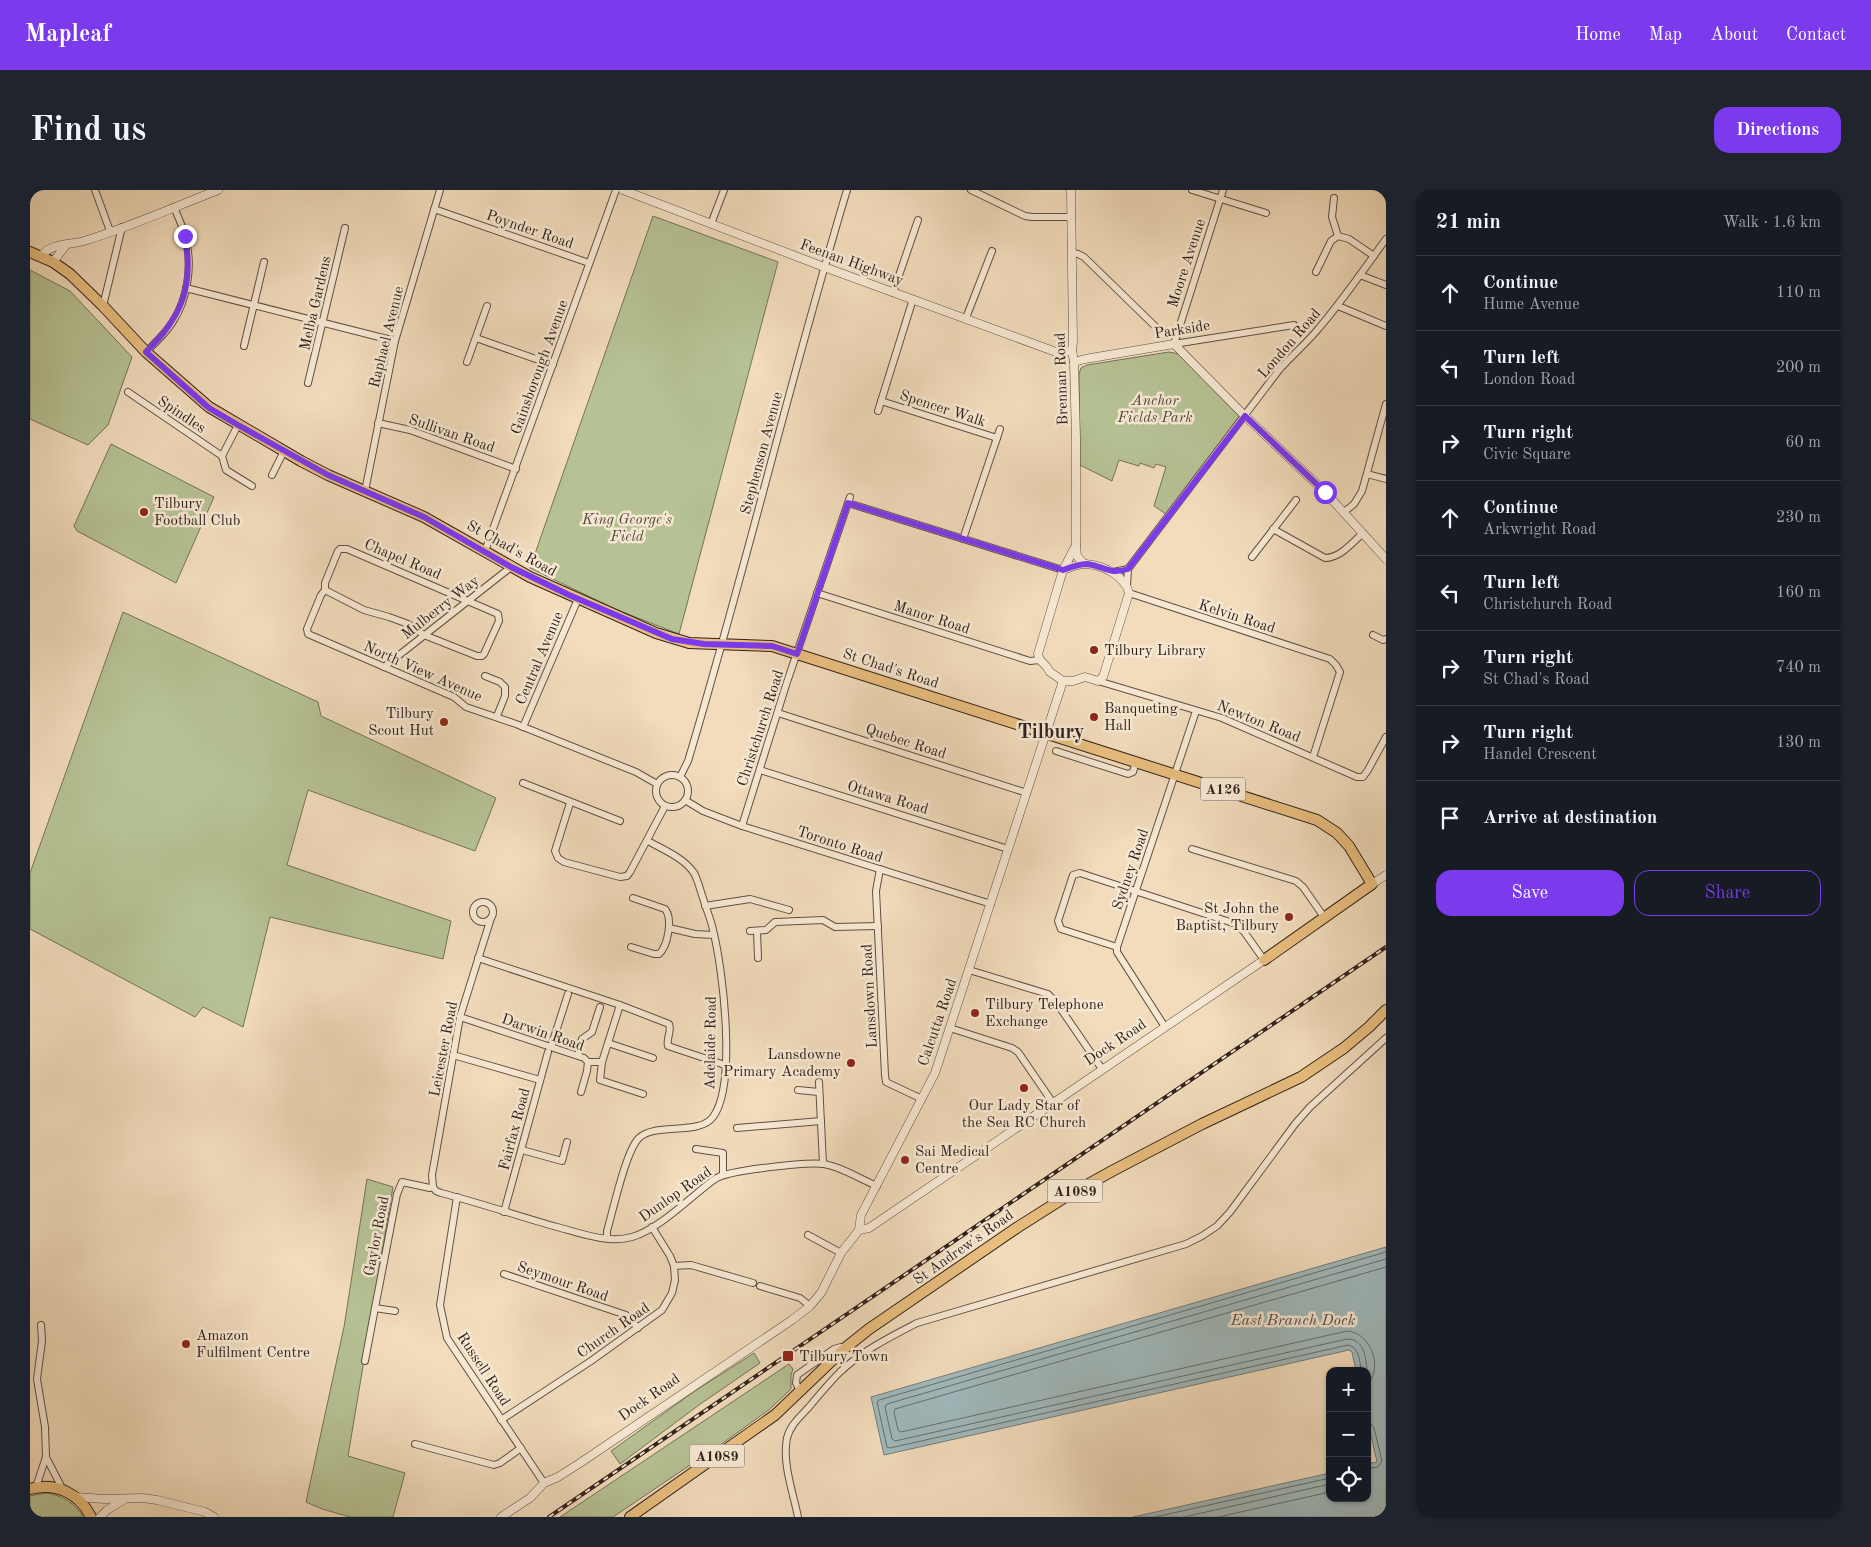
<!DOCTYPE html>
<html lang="en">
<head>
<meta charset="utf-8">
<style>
	body { margin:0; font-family:"Old Standard TT",serif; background:#20242c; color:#f1f3f6 }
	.controls { position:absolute; right:15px; bottom:15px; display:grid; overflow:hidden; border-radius:10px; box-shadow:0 1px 4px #0004 }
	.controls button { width:45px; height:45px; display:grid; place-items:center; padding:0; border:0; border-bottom:1px solid #363941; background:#171b24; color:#f1f3f6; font:25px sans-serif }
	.stop { position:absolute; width:15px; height:15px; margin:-11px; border:4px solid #7c3aed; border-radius:50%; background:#fff }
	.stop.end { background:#7c3aed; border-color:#fff; box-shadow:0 1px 5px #0008 }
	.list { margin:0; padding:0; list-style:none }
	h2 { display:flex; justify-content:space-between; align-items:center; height:65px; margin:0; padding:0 20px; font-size:21px }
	h2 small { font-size:16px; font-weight:400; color:#9ea1a6 }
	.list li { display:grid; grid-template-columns:32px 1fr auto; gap:15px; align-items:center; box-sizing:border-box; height:75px; padding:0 20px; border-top:1px solid #363941 }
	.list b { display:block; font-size:19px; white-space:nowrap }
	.list p { margin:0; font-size:16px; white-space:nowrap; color:#9ea1a6 }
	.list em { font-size:16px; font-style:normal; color:#9ea1a6 }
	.actions { display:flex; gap:10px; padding:15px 20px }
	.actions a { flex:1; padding:11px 0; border:1px solid #7c3aed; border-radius:15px; text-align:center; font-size:18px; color:#7c3aed }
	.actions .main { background:#7c3aed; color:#fff }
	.icon { flex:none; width:28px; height:28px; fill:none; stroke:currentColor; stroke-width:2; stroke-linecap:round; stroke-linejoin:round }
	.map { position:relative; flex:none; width:1356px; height:1327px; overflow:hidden; border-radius:15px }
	header { display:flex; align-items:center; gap:30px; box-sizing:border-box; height:70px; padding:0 25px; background:#7c3aed; color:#fff }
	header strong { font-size:24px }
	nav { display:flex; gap:28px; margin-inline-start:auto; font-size:18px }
	.intro { display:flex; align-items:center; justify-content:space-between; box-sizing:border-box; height:120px; padding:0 30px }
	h1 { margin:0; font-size:35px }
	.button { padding:12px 22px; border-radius:15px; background:#7c3aed; color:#fff; font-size:18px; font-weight:700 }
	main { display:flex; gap:30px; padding:0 30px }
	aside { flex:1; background:#171b24; border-radius:15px; box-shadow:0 1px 4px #0004 }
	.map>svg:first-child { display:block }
	.green { fill:#b6c294; stroke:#747258 }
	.water { fill:#a0b9bc; stroke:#747d7c }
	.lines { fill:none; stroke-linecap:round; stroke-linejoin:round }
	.shore { stroke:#686e6c; stroke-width:1 }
	.minor-casing { stroke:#615043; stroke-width:8 }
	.tertiary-casing { stroke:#615043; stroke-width:9 }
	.primary-casing { stroke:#31221b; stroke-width:12 }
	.trunk-casing { stroke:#31221b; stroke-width:12 }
	.minor { stroke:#f7e8d3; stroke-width:6 }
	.tertiary { stroke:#f7e8d3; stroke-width:8 }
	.primary { stroke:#e9be7e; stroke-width:10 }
	.trunk { stroke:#e9be7e; stroke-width:10 }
	.rail-casing { stroke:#31221b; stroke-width:4 }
	.rail { stroke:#f7e8d3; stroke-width:2; stroke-dasharray:5.5; stroke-linecap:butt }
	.route { stroke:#7c3aed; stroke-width:6 }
	.poi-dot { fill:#8f2418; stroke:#f7e8d3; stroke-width:2 }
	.labels { text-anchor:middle; stroke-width:5; stroke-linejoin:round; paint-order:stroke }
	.shield { fill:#f7e8d3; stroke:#6c5d52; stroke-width:1 }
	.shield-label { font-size:14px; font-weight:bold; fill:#31221b }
	.street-label { font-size:15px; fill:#31221b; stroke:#f7e8d3 }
	.park-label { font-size:15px; font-style:italic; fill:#524a39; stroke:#f7e8d3 }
	.poi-label { font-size:15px; fill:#31221b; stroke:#f7e8d3; text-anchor:start }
	.water-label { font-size:16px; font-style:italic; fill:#524f4b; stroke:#f7e8d3 }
	.district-label { font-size:20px; font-weight:bold; fill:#31221b; stroke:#f7e8d3 }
</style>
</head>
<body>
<header>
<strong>Mapleaf</strong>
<nav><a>Home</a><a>Map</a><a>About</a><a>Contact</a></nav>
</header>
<div class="intro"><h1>Find us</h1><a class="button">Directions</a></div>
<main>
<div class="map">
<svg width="1356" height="1327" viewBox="0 0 1356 1327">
	<rect width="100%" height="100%" fill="#f2dcbc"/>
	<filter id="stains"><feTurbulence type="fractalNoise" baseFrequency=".004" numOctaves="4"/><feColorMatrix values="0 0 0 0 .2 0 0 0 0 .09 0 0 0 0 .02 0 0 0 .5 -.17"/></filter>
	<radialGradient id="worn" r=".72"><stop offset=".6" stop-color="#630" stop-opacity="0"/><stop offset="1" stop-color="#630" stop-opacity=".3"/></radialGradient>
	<g class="green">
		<path d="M623 26 748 72 649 444 585 419 500 378Z"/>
		<path d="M0 80 40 101 102 167 78 235 58 255 0 229Z"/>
		<path d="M1139 162 1149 164 1208 223 1209 229 1136 324 1124 316 1136 277 1126 274 1124 278 1110 273 1109 276 1089 270 1082 291 1050 275 1049 184 1051 178 1057 175Z"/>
		<path d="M81 254 184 307 146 393 47 341 44 336Z"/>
		<path d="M93 422 288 512 291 526 466 608 445 661 278 600 257 675 421 731 413 769 240 727 213 837 173 817 165 827 0 739V683Z"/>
		<path d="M337 989 363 997 318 1266 375 1283 363 1327H320L292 1319 276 1312 314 1137Z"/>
		<path d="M724 1163 730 1173 669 1215 590 1274 581 1261 665 1201Z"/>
		<path d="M759 1174 763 1179 761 1185V1199L740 1219 693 1253 583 1327H530Z"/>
		<path d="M16 1303C32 1305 45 1313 53 1327H0V1306Z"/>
	</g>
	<path class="water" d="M1356 1057V1327H1103L1300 1283V1308H1337V1274L1347 1272 1337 1229V1181H1326L1322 1162 1319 1160 854 1265 841 1207Z"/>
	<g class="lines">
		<g class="shore">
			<path d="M1331 1181C1330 1171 1329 1157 1318 1155L860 1258 857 1257 847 1212 849 1210 1356 1062"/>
			<path d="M1337 1181C1336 1167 1334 1149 1317 1149L865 1251 862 1249 855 1217 857 1214 1356 1069"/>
			<path d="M1337 1195C1354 1179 1341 1142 1317 1141L871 1242 868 1240 864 1222 865 1219 1356 1077"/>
			<path d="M1337 1234 1342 1235 1344 1238 1352 1271 1348 1277 1337 1279"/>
			<path d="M1125 1327 1300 1288"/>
			<path d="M1154 1327 1300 1294"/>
			<path d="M1188 1327 1300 1302"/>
		</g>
		<defs>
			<g id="minor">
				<path d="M65 0 80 41"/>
				<path d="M941 0 995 26 1002 27H1042"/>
				<path d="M1162 0 1236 23"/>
				<path d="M1193 0 1144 154 1264 135"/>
				<path d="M1304 8 1302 27 1308 46"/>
				<path d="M404 19 559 73"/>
				<path d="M681 34 694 0"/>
				<path d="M1043 63 1048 64 1054 67 1133 144"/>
				<path d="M1286 82 1301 51 1308 46 1319 49 1344 66"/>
				<path d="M1330 85 1356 95"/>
				<path d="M156 98 365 151"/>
				<path d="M863 103 888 30"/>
				<path d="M73 116 92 37"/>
				<path d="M1308 116 1356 136"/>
				<path d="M936 128 962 61"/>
				<path d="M446 148 523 175"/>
				<path d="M214 156 234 72"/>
				<path d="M116 162C125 153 135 144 142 133 158 109 163 74 155 46 153 37 148 27 144 17"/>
				<path d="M437 172 457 116"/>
				<path d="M278 193 315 38"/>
				<path d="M98 202 192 266"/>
				<path d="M851 211 967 248"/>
				<path d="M848 221 883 109"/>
				<path d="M348 233 380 240 486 279"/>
				<path d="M208 235 192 266 196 280 222 296"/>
				<path d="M1337 284 1356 289"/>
				<path d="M242 285 254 261"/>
				<path d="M335 301 365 151 410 0"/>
				<path d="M818 313 1033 380"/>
				<path d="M1314 322 1324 314 1332 301 1356 214"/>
				<path d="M1243 339 1295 368C1310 368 1322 353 1333 343"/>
				<path d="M933 349 970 239"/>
				<path d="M310 359H317L468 424 469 431 454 464 452 466H447L394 445 378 434 359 427 334 420 295 400V393L308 361Z"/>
				<path d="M455 361 586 0"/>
				<path d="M1222 367 1266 310"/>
				<path d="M1083 382 1098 379 1249 180C1262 165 1277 153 1289 138 1313 110 1334 79 1356 49"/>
				<path d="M1097 396 1098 379"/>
				<path d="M295 400 291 405 277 439 278 444 424 507 436 517 486 534 606 582 627 594"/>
				<path d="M787 403 1000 471 1010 470"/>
				<path d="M1099 403 1300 469 1306 475 1310 482 1283 567"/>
				<path d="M1343 445 1353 450 1356 449"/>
				<path d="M354 477 481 377"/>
				<path d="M455 486 470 492 475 497V506L467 526"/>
				<path d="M1068 491 1192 528 1327 587H1333L1338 580 1356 547"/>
				<path d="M748 523 997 603"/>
				<path d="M493 537 548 409"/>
				<path d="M1026 561 1098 584 1103 582 1106 572"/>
				<path d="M730 580 978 659"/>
				<circle cx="642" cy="601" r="16"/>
				<path d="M650 587 658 571C715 382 760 189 817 0"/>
				<path d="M493 593 590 631"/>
				<path d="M655 610 673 621 712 636 961 714"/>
				<path d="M540 613 525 661 528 668 534 672 590 687 597 686 600 682 635 616"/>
				<path d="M712 636 756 495 820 307"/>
				<path d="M1162 659 1266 691 1273 697 1294 727"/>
				<path d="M850 679 846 701 855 885 856 892 892 909"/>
				<circle cx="453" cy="722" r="10"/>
				<path d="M675 716 720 709 759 720"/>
				<path d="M639 738 665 744 684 745"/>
				<path d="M720 741 736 740 745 732 793 730 805 737 848 736"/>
				<path d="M727 741 728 768"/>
				<path d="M601 757 624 764H629C638 756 643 728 635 719L603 708"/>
				<path d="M1087 757 1031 739 1028 731 1043 685 1050 683 1206 734 1215 743 1234 770"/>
				<path d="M448 768 590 815 639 834C642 842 636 848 638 856L695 875"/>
				<path d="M939 780 1018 804 1026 812 1072 879"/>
				<path d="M430 827 554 868 558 872 557 881 551 902"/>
				<path d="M1135 837 1087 762V757L1166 521"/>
				<path d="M920 838 982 858 988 862 1023 913"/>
				<path d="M578 853 623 868"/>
				<path d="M521 857 538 804"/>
				<path d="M423 865 510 890"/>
				<path d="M548 865 552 849 562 842 570 817"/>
				<path d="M558 872H572L590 815"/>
				<path d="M572 872 570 890 613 904"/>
				<path d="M789 892 793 974"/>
				<path d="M768 900 789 902"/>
				<path d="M707 938 791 931"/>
				<path d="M666 959 693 963V985"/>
				<path d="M492 960 532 971 537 952"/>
				<path d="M403 997 406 1001 411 1003C450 1013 488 1026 527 1037 550 1043 578 1054 602 1047 630 1039 661 1006 685 989 697 980 778 972 794 974 812 977 830 989 847 996"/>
				<path d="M403 997 402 985 430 827 461 728"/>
				<path d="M427 1007 410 1115 417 1148 427 1163 514 1293"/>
				<path d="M474 1022 518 862"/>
				<path d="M778 1045 811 1063"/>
				<path d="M577 1048V1041C583 1021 596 960 609 948 625 932 669 946 683 927 707 895 693 779 683 740 681 729 676 719 673 708 670 700 668 690 664 683 654 668 634 660 618 651"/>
				<path d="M644 1076 661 1075 723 1093"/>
				<path d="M474 1084 596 1125 608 1138"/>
				<path d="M730 1096 770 1108 780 1116"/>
				<path d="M365 1121 345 1118 367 1004 372 992 400 998 403 997"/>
				<path d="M335 1171 345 1118"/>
				<path d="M770 1201 766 1193 767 1185 804 1159 811 1157 814 1159"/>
				<path d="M471 1230 561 1171 632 1120 642 1103 645 1090 644 1076 640 1066 622 1037"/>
				<path d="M385 1254 464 1275 470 1273 491 1258"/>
				<path d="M16 1267 33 1300"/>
				<path d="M6 1297 16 1267 15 1237 7 1189 12 1151 11 1135"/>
				<path d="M768 1327C763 1302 752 1273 757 1248 760 1235 771 1226 779 1217 789 1205 799 1193 810 1182 832 1161 860 1147 887 1133L1156 1054 1172 1046 1187 1036 1200 1022 1265 934 1280 917 1356 848"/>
			</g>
			<g id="tertiary">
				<path d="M593 0 794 77 1026 162 1032 163 1042 160"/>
				<path d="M1041 0 1043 152 1042 160 1044 172 1046 248V355L1047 366 1054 374"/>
				<path d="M11 66C21 53 40 55 54 51 100 37 144 17 188 0"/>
				<path d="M23 72 36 55"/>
				<path d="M1044 172 1055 169 1144 154 1215 226 1295 302 1356 369"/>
				<path d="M1033 380C1040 377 1048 374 1056 374 1073 375 1095 386 1099 403L1073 487 1068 491 1055 487 1043 491H1033L1020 482 1016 476 1010 470 1008 464 1033 380 1046 355"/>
				<path d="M1342 694 1356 685"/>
				<path d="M829 1040 839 1038 1234 770"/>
				<path d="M46 1307 74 1309 113 1308 127 1310 175 1322 184 1327"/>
				<path d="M70 1327 77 1320 93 1310"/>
				<path d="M471 1327 500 1308 514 1293 528 1287 550 1273 762 1130 780 1116 791 1103 811 1063 829 1040 831 1025 905 883 1033 491"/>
			</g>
			<path id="primary" d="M0 62 23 72 40 84 73 116 116 162 179 217 271 271 298 285 394 327 500 387 626 443 659 453 742 456 1287 630 1307 643 1319 656 1342 694 1234 770"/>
			<g id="trunk">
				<path d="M0 1299C26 1292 49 1303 61 1327"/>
				<path d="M600 1327 745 1225 814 1159 839 1139 988 1037 1037 1006 1084 980 1172 934 1271 887 1314 858 1339 837 1356 820"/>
			</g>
		</defs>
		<use href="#minor" class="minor-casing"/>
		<use href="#tertiary" class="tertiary-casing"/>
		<use href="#primary" class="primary-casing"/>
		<use href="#trunk" class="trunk-casing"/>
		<use href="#minor" class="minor"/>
		<use href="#tertiary" class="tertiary"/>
		<use href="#primary" class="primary"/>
		<use href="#trunk" class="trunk"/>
		<defs>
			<path id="rail" d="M519 1327 1356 757"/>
		</defs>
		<use href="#rail" class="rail-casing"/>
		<use href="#rail" class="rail"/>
	</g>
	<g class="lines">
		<path class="route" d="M155 46C164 96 152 127 116 162L179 218 208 235 298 285 394 327 481 377 539 405 642 449 674 454 742 456 767 464 818 313 1033 380C1041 377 1049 374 1057 374 1075 376 1078 385 1098 379L1215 226 1295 302"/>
	</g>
	<g class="poi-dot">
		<circle cx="114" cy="322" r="5"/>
		<circle cx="1064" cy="460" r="5"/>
		<circle cx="1064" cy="527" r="5"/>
		<circle cx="414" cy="532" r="5"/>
		<circle cx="1259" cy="727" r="5"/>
		<circle cx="945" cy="823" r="5"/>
		<circle cx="821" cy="873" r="5"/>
		<circle cx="994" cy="898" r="5"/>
		<circle cx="875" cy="970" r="5"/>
		<circle cx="156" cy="1154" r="5"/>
		<rect x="752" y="1160" width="12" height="12" rx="2.5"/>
	</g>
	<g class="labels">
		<g class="shield">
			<rect x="1170.5" y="587.5" width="45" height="23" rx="4"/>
			<rect x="1017.5" y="989.5" width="55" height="23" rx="4"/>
			<rect x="659.5" y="1254.5" width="55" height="23" rx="4"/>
		</g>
		<g class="shield-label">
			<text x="1193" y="604">A126</text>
			<text x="1045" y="1006">A1089</text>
			<text x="687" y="1271">A1089</text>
		</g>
		<g class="street-label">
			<text transform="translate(500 39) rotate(19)" y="5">Poynder Road</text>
			<text transform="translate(822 72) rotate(20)" y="5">Feenan Highway</text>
			<text transform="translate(1156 73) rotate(-72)" y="5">Moore Avenue</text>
			<text transform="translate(285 113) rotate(-77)" y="5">Melba Gardens</text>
			<text transform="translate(1152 139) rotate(-9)" y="5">Parkside</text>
			<text transform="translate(356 147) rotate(-76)" y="5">Raphael Avenue</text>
			<text transform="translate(1259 153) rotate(-49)" y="5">London Road</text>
			<text transform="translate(509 177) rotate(-70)" y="5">Gainsborough Avenue</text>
			<text transform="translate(1031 189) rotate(-92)" y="5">Brennan Road</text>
			<text transform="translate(913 218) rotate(18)" y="5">Spencer Walk</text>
			<text transform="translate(152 224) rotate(34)" y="5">Spindles</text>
			<text transform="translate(422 243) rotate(19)" y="5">Sullivan Road</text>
			<text transform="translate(731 263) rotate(-75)" y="5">Stephenson Avenue</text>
			<text transform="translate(482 358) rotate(29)" y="5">St Chad's Road</text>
			<text transform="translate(373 369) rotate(23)" y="5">Chapel Road</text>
			<text transform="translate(410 417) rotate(-38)" y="5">Mulberry Way</text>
			<text transform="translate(1207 426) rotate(18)" y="5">Kelvin Road</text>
			<text transform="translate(902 427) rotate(18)" y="5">Manor Road</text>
			<text transform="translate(509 468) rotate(-67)" y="5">Central Avenue</text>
			<text transform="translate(861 478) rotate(18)" y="5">St Chad's Road</text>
			<text transform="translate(393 481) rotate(24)" y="5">North View Avenue</text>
			<text transform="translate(1229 531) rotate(22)" y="5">Newton Road</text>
			<text transform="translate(730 538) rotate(-72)" y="5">Christchurch Road</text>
			<text transform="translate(876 551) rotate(18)" y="5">Quebec Road</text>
			<text transform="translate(858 607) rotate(17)" y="5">Ottawa Road</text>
			<text transform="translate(810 654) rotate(18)" y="5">Toronto Road</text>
			<text transform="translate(1100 679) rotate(-71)" y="5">Sydney Road</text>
			<text transform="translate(839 806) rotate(-93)" y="5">Lansdown Road</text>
			<text transform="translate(907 832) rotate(-71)" y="5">Calcutta Road</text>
			<text transform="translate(513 842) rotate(19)" y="5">Darwin Road</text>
			<text transform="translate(1085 852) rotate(-34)" y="5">Dock Road</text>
			<text transform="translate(680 853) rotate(-89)" y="5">Adelaide Road</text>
			<text transform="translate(413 859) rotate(-79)" y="5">Leicester Road</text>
			<text transform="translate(484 939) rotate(-75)" y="5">Fairfax Road</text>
			<text transform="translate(645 1004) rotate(-35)" y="5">Dunlop Road</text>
			<text transform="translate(346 1046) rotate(-79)" y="5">Gaylor Road</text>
			<text transform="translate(933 1057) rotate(-35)" y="5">St Andrew's Road</text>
			<text transform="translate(533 1091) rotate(19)" y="5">Seymour Road</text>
			<text transform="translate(583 1140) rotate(-35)" y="5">Church Road</text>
			<text transform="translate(454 1179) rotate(57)" y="5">Russell Road</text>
			<text transform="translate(619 1207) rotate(-35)" y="5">Dock Road</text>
		</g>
		<g class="park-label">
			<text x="1125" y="215">Anchor<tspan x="1125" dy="17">Fields Park</tspan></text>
			<text x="597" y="334">King George's<tspan x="597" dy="17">Field</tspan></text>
		</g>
		<g class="poi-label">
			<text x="124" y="318">Tilbury<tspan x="124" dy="17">Football Club</tspan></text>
			<text x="1074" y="465">Tilbury Library</text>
			<text x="1074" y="523">Banqueting<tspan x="1074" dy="17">Hall</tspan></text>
			<text x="404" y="528" text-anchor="end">Tilbury<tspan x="404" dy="17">Scout Hut</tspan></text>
			<text x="1249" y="723" text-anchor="end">St John the<tspan x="1249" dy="17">Baptist, Tilbury</tspan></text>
			<text x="955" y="819">Tilbury Telephone<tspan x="955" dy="17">Exchange</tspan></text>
			<text x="811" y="869" text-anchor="end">Lansdowne<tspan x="811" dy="17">Primary Academy</tspan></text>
			<text x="994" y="920" text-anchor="middle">Our Lady Star of<tspan x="994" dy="17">the Sea RC Church</tspan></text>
			<text x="885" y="966">Sai Medical<tspan x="885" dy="17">Centre</tspan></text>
			<text x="166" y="1150">Amazon<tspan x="166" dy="17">Fulfilment Centre</tspan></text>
			<text x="769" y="1171">Tilbury Town</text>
		</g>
		<g class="water-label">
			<text x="1263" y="1135">East Branch Dock</text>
		</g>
		<g class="district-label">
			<text x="1021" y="548">Tilbury</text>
		</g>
	</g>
	<rect width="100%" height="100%" filter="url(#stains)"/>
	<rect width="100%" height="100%" fill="url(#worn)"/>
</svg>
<div class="controls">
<button>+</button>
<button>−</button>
<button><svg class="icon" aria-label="locate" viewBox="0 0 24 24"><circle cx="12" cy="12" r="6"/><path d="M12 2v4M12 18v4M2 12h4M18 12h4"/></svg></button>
</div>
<div class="stop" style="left:1295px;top:302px"></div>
<div class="stop end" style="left:155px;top:46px"></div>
</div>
<aside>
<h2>21 min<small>Walk · 1.6 km</small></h2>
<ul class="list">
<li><svg class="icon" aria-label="ahead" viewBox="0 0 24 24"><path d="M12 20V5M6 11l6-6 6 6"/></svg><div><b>Continue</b><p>Hume Avenue</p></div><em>110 m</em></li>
<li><svg class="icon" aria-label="left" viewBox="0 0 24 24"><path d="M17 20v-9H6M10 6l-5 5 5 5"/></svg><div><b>Turn left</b><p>London Road</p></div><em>200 m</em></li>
<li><svg class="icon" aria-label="right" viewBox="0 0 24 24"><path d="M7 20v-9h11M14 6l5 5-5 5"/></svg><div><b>Turn right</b><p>Civic Square</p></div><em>60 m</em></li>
<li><svg class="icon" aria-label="ahead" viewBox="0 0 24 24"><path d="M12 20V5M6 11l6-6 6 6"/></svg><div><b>Continue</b><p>Arkwright Road</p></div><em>230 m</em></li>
<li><svg class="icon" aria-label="left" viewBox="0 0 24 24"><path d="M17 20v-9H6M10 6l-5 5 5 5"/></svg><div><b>Turn left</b><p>Christchurch Road</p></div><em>160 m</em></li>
<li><svg class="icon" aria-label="right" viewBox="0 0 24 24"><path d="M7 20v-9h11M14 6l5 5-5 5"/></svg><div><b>Turn right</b><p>St Chad's Road</p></div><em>740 m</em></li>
<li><svg class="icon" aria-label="right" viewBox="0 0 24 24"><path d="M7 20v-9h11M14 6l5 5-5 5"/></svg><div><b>Turn right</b><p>Handel Crescent</p></div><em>130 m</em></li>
<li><svg class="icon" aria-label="arrive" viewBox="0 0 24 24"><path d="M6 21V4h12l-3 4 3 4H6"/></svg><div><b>Arrive at destination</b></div></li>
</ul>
<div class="actions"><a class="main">Save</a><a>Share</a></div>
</aside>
</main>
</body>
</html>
